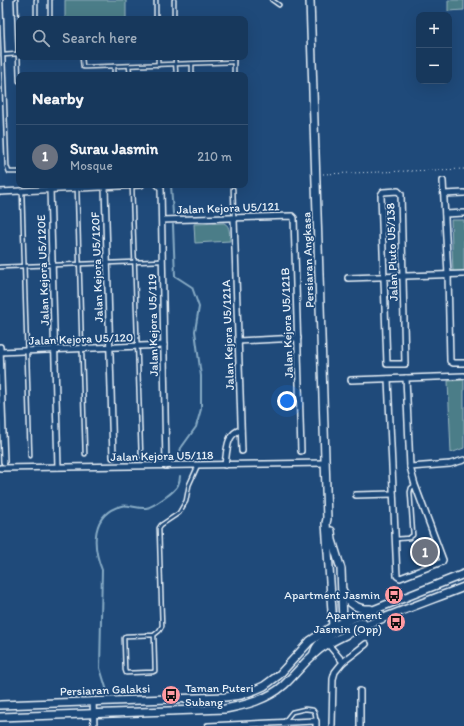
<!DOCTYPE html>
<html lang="en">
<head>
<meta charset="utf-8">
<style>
	body { margin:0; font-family:Itim,sans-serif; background:#244365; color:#f1f3f6 }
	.controls { position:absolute; right:12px; top:12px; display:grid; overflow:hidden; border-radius:8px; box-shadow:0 4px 16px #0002 }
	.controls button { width:36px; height:36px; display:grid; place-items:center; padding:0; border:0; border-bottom:1px solid #365272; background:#17385c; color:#f1f3f6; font:20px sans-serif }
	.you { position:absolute; left:287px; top:401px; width:14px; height:14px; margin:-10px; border:3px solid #fff; border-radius:50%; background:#1a73e8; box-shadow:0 0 0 6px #1a73e833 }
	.badge { display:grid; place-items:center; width:26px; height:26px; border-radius:50%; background:#e69b98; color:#fff; font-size:13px; font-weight:700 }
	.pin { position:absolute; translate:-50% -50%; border:2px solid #fff; box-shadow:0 1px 4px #0006 }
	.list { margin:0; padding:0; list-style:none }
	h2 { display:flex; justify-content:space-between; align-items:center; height:52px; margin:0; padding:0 16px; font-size:17px }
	h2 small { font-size:13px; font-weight:400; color:#9eacbb }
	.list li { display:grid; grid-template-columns:26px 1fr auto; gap:12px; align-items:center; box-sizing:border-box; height:64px; padding:0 16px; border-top:1px solid #365272 }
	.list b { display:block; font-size:15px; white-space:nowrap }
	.list p { margin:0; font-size:13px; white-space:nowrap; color:#9eacbb }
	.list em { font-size:13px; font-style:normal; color:#9eacbb }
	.icon { flex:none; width:22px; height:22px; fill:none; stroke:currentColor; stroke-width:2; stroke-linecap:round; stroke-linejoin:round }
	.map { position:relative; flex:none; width:464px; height:726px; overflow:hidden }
	.search { position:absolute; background:#17385c; box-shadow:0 4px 16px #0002; left:16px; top:16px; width:232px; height:44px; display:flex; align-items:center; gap:10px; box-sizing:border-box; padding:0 14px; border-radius:8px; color:#9eacbb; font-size:15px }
	.panel { position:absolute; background:#17385c; box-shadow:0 4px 16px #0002; left:16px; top:72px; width:232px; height:116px; border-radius:8px }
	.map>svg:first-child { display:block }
	.green { fill:#4b7d88; stroke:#9ab7c0 }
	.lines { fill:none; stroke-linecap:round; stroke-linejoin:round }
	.stream { stroke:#87abc5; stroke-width:2 }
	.lane-casing { stroke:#e8f1f8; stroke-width:5.5 }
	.street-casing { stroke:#e8f1f8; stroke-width:8 }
	.secondary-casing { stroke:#e8f1f8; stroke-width:10 }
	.path { stroke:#e8f1f8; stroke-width:1; stroke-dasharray:1 3; stroke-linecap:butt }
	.lane { stroke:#1f4a7a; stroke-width:2.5 }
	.street { stroke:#1f4a7a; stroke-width:5 }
	.secondary { stroke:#1f4a7a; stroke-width:7 }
	.labels { text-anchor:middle; stroke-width:3.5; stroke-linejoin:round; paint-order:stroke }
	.street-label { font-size:12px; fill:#e8f1f8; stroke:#1f4a7a }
	.poi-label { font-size:12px; fill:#e8f1f8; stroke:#1f4a7a; text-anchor:end }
</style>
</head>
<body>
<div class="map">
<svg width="464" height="726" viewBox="0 0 464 726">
	<rect width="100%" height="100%" fill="#1f4a7a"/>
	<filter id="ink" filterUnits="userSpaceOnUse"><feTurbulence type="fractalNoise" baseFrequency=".025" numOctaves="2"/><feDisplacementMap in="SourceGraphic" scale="8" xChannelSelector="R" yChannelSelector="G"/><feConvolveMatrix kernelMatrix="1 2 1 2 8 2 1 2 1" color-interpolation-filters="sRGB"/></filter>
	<g filter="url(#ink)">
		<g class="green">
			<rect x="65" y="0" width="61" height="19"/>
			<path d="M448 0H464V10L448 11Z"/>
			<path d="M451 220H464V272L453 273Z"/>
			<path d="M224 223C231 226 229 235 230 241L195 243 194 224Z"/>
			<path d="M464 380V448L451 453 448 381Z"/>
		</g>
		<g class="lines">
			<g class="stream">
				<path d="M171 185 173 214"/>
				<path d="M173 225 175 276 192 287 199 307 195 331 201 376V409L196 427 181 448 179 455"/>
				<path d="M107 691 100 668 102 570C92 545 91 514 121 506 127 504 138 509 146 508 153 507 175 492 178 485 179 483 180 479 180 476"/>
			</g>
			<defs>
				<g id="lane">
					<path d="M1 0 7 166 9 172H19"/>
					<path d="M16 0 19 81"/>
					<path d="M36 0V17L38 19"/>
					<path d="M156 0V19"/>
					<path d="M174 0V19"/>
					<path d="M272 0 279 5"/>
					<path d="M46 19 50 17V0"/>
					<path d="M3 55 18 54"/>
					<path d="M82 57 83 67H86L234 62"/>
					<path d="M158 57V65"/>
					<path d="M175 57 176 75"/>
					<path d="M234 57V75"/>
					<path d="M192 64V75"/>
					<path d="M114 66V75"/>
					<path d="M129 66 130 75"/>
					<path d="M132 186 141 456"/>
					<path d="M77 188 85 454"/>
					<path d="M233 189 234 218"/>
					<path d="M22 191 30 456"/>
					<path d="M0 267 161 261"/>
					<path d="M396 539 409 538 413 535 410 492 411 488 415 485"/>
					<path d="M154 635 126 636 124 638 125 670 126 673 153 672 155 671 154 635 159 631 162 626 159 528 161 525 179 513 186 501 189 485 198 465"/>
					<path d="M284 722 292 712 305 709 313 710 315 713 316 720"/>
				</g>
				<g id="street">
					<path d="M443 181 448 275 450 361 453 363H464"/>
					<path d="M158 185 161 188 166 466"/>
					<path d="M105 187 113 457"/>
					<path d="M50 189 58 467"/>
					<path d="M398 191 401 194 405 364H387L381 195 383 192Z"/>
					<path d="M0 192 141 185"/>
					<path d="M444 194 464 193"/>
					<path d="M445 214 464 213"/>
					<path d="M234 219 242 451"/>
					<path d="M162 220 292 216 294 218 301 451"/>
					<path d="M348 278 464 274"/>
					<path d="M238 341 298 338"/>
					<path d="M0 347 4 462"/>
					<path d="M0 352 164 345"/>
					<path d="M388 379 397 576 400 578 442 562 443 560 415 485 410 467 406 378"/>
					<path d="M351 380 464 376"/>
					<path d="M225 465C227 452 226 433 241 430"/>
					<path d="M410 467 450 464 464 460"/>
					<path d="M0 468 325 463"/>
					<path d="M356 495 393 494"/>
					<path d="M328 644 343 662 335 672 333 679 332 726"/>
					<path d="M343 662 366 644"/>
					<path d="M360 691V726"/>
					<path d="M93 701 94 726"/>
					<path d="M208 726 316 721V726"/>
				</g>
				<g id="secondary">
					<path d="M310 0 327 519 326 523 333 626"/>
					<path d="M343 591C347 603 358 610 370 609"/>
					<path d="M338 628 348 627 363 622"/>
					<path d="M314 653C318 637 340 635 343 622L341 569 332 540 331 531"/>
					<path d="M0 705 225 697 241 695 255 690 264 686 279 675 310 641 333 626 464 574"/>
					<path d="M0 717 225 709C246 705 267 700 284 685 298 672 309 655 326 645 370 621 418 605 464 587"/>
				</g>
			</defs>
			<use href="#lane" class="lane-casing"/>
			<use href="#street" class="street-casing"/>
			<use href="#secondary" class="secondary-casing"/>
			<path class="path" d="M323 174 464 169"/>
			<use href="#lane" class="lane"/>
			<use href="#street" class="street"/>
			<use href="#secondary" class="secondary"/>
		</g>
	</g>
	<defs>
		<symbol id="bus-disc" viewBox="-11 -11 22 22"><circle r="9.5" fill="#ff9aa2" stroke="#1f4a7a"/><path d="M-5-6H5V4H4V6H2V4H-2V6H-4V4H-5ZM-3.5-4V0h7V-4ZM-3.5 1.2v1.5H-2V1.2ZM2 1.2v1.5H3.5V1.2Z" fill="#111"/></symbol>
	</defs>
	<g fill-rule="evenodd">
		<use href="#bus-disc" x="383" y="584" width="22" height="22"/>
		<use href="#bus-disc" x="385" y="611" width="22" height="22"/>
		<use href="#bus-disc" x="160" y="684" width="22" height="22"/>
	</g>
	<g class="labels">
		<g class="street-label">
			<text transform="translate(228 208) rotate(-2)" y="4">Jalan Kejora U5/121</text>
			<text transform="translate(392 252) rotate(-92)" y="4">Jalan Pluto U5/138</text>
			<text transform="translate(308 260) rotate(-92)" y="4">Persiaran Angkasa</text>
			<text transform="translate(97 267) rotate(-92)" y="4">Jalan Kejora U5/120F</text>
			<text transform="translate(43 270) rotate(-92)" y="4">Jalan Kejora U5/120E</text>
			<text transform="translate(287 323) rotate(-92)" y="4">Jalan Kejora U5/121B</text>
			<text transform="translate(153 325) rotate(-91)" y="4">Jalan Kejora U5/119</text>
			<text transform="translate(228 335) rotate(-92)" y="4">Jalan Kejora U5/121A</text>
			<text transform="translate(81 339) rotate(-2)" y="4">Jalan Kejora U5/120</text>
			<text transform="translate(162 456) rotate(-1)" y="4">Jalan Kejora U5/118</text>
			<text transform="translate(105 690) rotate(-2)" y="4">Persiaran Galaksi</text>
		</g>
		<g class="poi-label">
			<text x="380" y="599">Apartment Jasmin</text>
			<text x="382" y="619">Apartment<tspan x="382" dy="14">Jasmin (Opp)</tspan></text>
			<text x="185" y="692" text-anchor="start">Taman Puteri<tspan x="185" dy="14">Subang</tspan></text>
		</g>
	</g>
</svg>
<div class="controls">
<button>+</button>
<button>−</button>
</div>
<div class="you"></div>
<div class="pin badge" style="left:425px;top:552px;background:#6b7280">1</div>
<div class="search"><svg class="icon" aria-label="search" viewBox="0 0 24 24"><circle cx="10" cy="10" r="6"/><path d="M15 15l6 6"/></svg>Search here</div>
<section class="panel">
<h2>Nearby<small></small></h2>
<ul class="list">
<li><span class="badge" style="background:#6b7280">1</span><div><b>Surau Jasmin</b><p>Mosque</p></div><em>210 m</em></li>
</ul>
</section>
</div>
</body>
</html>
